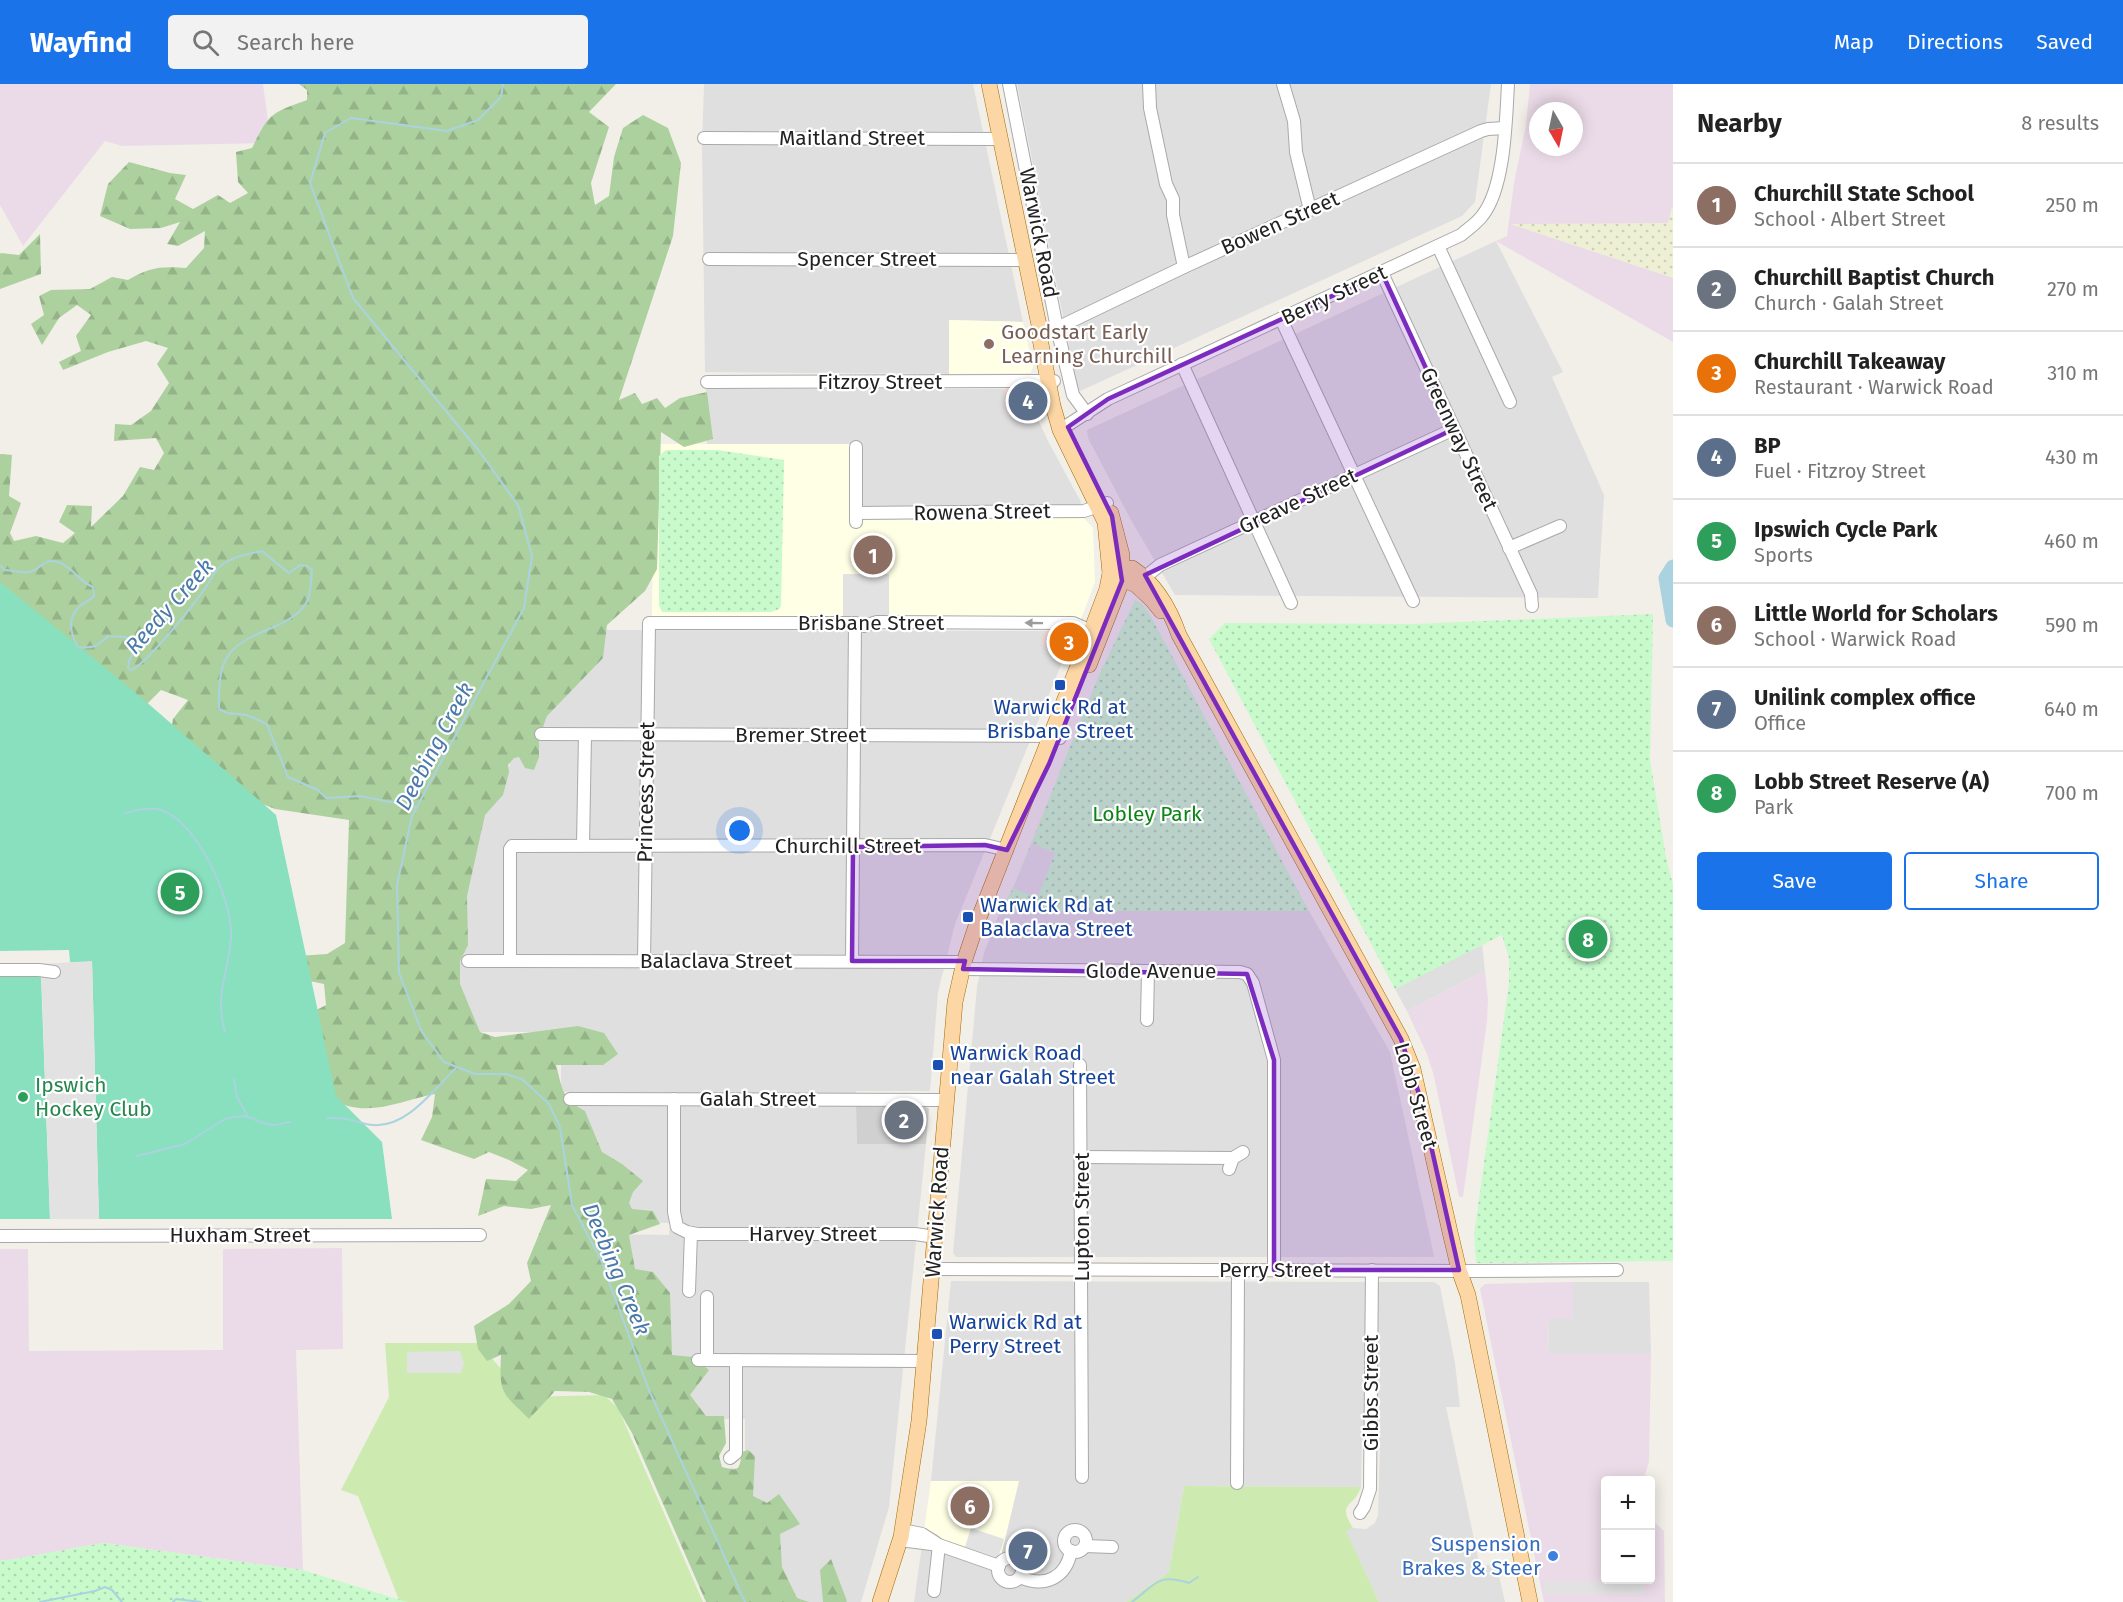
<!DOCTYPE html>
<html lang="en">
<head>
<meta charset="utf-8">
<style>
	body { margin:0; font-family:"Fira Sans",sans-serif; background:#f2f2f2; color:#222 }
	.controls { position:absolute; right:18px; bottom:18px; display:grid; overflow:hidden; border-radius:6px; box-shadow:0 3px 15px #0003 }
	.controls button { width:54px; height:54px; display:grid; place-items:center; padding:0; border:0; border-bottom:2px solid #e0e0e0; background:#fff; color:#222; font:30px sans-serif }
	.compass { position:absolute; left:1529px; top:18px; width:54px; height:54px; border-radius:50%; background:#fff; box-shadow:0 3px 15px #0003; rotate:171deg }
	.you { position:absolute; left:740px; top:747px; width:21px; height:21px; margin:-15px; border:4px solid #fff; border-radius:50%; background:#1a73e8; box-shadow:0 0 0 9px #1a73e833 }
	.badge { display:grid; place-items:center; width:39px; height:39px; border-radius:50%; background:#1a73e8; color:#fff; font-size:20px; font-weight:700 }
	.pin { position:absolute; translate:-50% -50%; border:3px solid #fff; box-shadow:0 2px 6px #0006 }
	.list { margin:0; padding:0; list-style:none }
	h2 { display:flex; justify-content:space-between; align-items:center; height:78px; margin:0; padding:0 24px; font-size:26px }
	h2 small { font-size:20px; font-weight:400; color:#767676 }
	.list li { display:grid; grid-template-columns:39px 1fr auto; gap:18px; align-items:center; box-sizing:border-box; height:84px; padding:0 24px; border-top:2px solid #e0e0e0 }
	.list b { display:block; font-size:22px; white-space:nowrap }
	.list p { margin:0; font-size:20px; white-space:nowrap; color:#767676 }
	.list em { font-size:20px; font-style:normal; color:#767676 }
	.actions { display:flex; gap:12px; padding:18px 24px }
	.actions a { flex:1; padding:14px 0; border:2px solid #1a73e8; border-radius:6px; text-align:center; font-size:21px; color:#1a73e8 }
	.actions .main { background:#1a73e8; color:#fff }
	.icon { flex:none; width:33px; height:33px; fill:none; stroke:currentColor; stroke-width:2; stroke-linecap:round; stroke-linejoin:round }
	.map { position:relative; flex:none; width:1673px; height:1518px; overflow:hidden }
	header { display:flex; align-items:center; gap:36px; box-sizing:border-box; height:84px; padding:0 30px; background:#1a73e8; color:#fff }
	header strong { font-size:28px }
	nav { display:flex; gap:33px; margin-inline-start:auto; font-size:21px }
	.search { width:420px; height:54px; background:#f2f2f2; display:flex; align-items:center; gap:15px; box-sizing:border-box; padding:0 21px; border-radius:6px; color:#767676; font-size:22px }
	main { display:flex }
	aside { flex:1; background:#fff }
	.map>svg:first-child { display:block }
	.residential { fill:#e0dfdf }
	.commercial { fill:#f2dad9 }
	.industrial { fill:#ebdbe8; fill-rule:evenodd }
	.education { fill:#ffffe5 }
	.religious { fill:#d0d0d0 }
	.farmland { fill:url(#farmland-dots) }
	.grass { fill:#cdebb0 }
	.forest { fill:url(#forest-firs) }
	.park { fill:url(#park-dots) }
	.pitch { fill:#88e0be }
	.parking { fill:#e2e2e2 }
	.lines { fill:none; stroke-linecap:round; stroke-linejoin:round }
	.stream { stroke:#aad3df; stroke-width:2 }
	.river { stroke:#aad3df; stroke-width:15 }
	.minor-casing { stroke:#a9a9a9; stroke-width:14 }
	.major-casing { stroke:#a06b00; stroke-width:16 }
	.minor { stroke:#fff; stroke-width:12 }
	.major { stroke:#fcd6a4; stroke-width:15 }
	.oneway { fill:#9c9c9c }
	.marked { fill:#7b2cbf; fill-opacity:0.2; stroke:#7b2cbf; stroke-width:4.5; stroke-linejoin:round }
	.education-dot { fill:#8d6e63; stroke:#fff; stroke-width:2 }
	.transit-dot { fill:#1a4fb4; stroke:#fff; stroke-width:2 }
	.leisure-dot { fill:#2e9e5b; stroke:#fff; stroke-width:2 }
	.shop-dot { fill:#3f7fe0; stroke:#fff; stroke-width:2 }
	.labels { text-anchor:middle; stroke-width:4.5; stroke-linejoin:round; paint-order:stroke }
	.street-label { font-size:21px; fill:#222; stroke:#fff }
	.education-label { font-size:21px; fill:#785e54; stroke:#fff; text-anchor:start }
	.transit-label { font-size:21px; fill:#164399; stroke:#fff; text-anchor:start }
	.park-label { font-size:21px; fill:#0c8416; stroke:#fff }
	.leisure-label { font-size:21px; fill:#27864d; stroke:#fff; text-anchor:start }
	.shop-label { font-size:21px; fill:#366cbe; stroke:#fff; text-anchor:end }
	.water-label { font-size:22px; font-style:italic; fill:#4a7aab; stroke:#fff }
</style>
</head>
<body>
<header>
<strong>Wayfind</strong>
<div class="search"><svg class="icon" aria-label="search" viewBox="0 0 24 24"><circle cx="10" cy="10" r="6"/><path d="M15 15l6 6"/></svg>Search here</div>
<nav><a>Map</a><a>Directions</a><a>Saved</a></nav>
</header>
<main>
<div class="map">
<svg width="1673" height="1518" viewBox="0 0 1673 1518">
	<defs>
		<pattern id="farmland-dots" width="8" height="8" patternUnits="userSpaceOnUse" patternTransform="scale(1.5)"><rect width="8" height="8" fill="#eef0d5"/><path d="M2 2h.1M6 6h.1" fill="none" stroke="#ccceb7" stroke-width="1.8" stroke-linecap="round"/></pattern>
		<pattern id="forest-firs" width="22" height="20" patternUnits="userSpaceOnUse" patternTransform="scale(1.5)"><rect width="22" height="20" fill="#add19e"/><path d="M5 1l3.5 6h-7zM16 11l3.5 6h-7z" fill="#95b388"/></pattern>
		<pattern id="park-dots" width="8" height="8" patternUnits="userSpaceOnUse" patternTransform="scale(1.5)"><rect width="8" height="8" fill="#c8facc"/><path d="M2 2h.1M6 6h.1" fill="none" stroke="#acd6af" stroke-width="1.8" stroke-linecap="round"/></pattern>
	</defs>
	<rect width="100%" height="100%" fill="#f2efe9"/>
	<g class="residential">
		<path d="M704 0H973L1023 238 950 236 949 290 705 288 702 60Z"/>
		<path d="M1017 0H1491L1475 118 1462 132 1078 308Z"/>
		<path d="M1496 157 1563 288 1552 293 1604 411 1598 514 1175 511 1131 436 1088 354 1087 346Z"/>
		<path d="M706 305H1004L1008 331 1034 327 1049 359 1081 418 1079 422 863 423 862 360H707Z"/>
		<path d="M598 546 1045 547 1042 560 1066 569 955 840 938 908 930 1007H856L857 1060H926L889 1423 861 1518H758L691 1384H745V1335H664L598 1150 669 1151 670 1139 613 1138 572 1039V1008H561V948H426L401 802 492 705 510 681V657L543 637Z"/>
		<path d="M1000 827H1309L1390 968 1434 1172 1433 1173H956L953 1169 977 903 984 869Z"/>
		<path d="M1482 860 1485 887 1407 927 1395 905Z"/>
		<path d="M951 1197 1434 1198 1440 1202 1455 1279 1460 1323H1446L1480 1483 1496 1479 1505 1518H1379L1345 1446 1353 1444 1366 1445 1375 1439 1378 1431 1380 1359 1362 1358 1361 1403 1184 1402 1169 1488 1126 1518H914L924 1447 936 1450 944 1456 1018 1397H931Z"/>
		<path d="M1573 1198H1649L1651 1269H1548L1549 1235H1573Z"/>
	</g>
	<g class="commercial">
		<path d="M1004 305H1038L1043 325 1007 331Z"/>
		<path d="M1045 547H1076L1066 569 1041 560Z"/>
	</g>
	<g class="industrial">
		<path d="M0 0H263L271 59 122 62 105 57 23 162 0 121Z"/>
		<path d="M1530 0H1673V258L1496 157 1507 152 1514 99 1526 41ZM1538 27H1574V63H1538Z"/>
		<path d="M1485 887 1488 915 1487 937 1463 1113H1459L1434 992 1427 970 1407 927Z"/>
		<path d="M342 1164 343 1265 296 1266 303 1486 103 1459 9 1476H0V1165H28L29 1267 223 1266V1165Z"/>
		<path d="M1573 1198V1235H1549L1548 1269H1651L1649 1378 1643 1396H1606V1496H1650L1651 1435 1664 1447 1665 1518H1544L1480 1205 1485 1200Z"/>
	</g>
	<g class="education">
		<path d="M949 236 1023 238 1033 283 1030 289 949 290Z"/>
		<path d="M654 360H851L850 442 861 443 862 436 1083 433 1093 444 1095 498 1081 535 652 533Z"/>
		<path d="M931 1397H1019L1001 1472 997 1474 944 1456 936 1450 924 1447Z"/>
	</g>
	<path class="religious" d="M924 1021 929 1025 926 1060H857L856 1022Z"/>
	<path class="farmland" d="M1673 119V194L1510 140 1668 139Z"/>
	<g class="grass">
		<path d="M385 1259H479L525 1313 604 1311 618 1324 703 1518H407L399 1516 358 1412 341 1406 389 1313Z"/>
		<path d="M1184 1402 1361 1403C1355 1423 1336 1418 1353 1444L1346 1447 1379 1518H1126L1169 1488Z"/>
	</g>
	<g class="forest">
		<path d="M299 0H616L589 28 609 43 591 99 595 121 609 112 614 73 623 44 643 31 668 44 681 79 673 152 619 316 635 309 642 320 657 314 665 324 680 314 707 308 713 355 684 363 661 348 657 485 645 507 607 541 603 574 547 632 539 654V673L534 686 525 684 519 673 514 674 508 681 509 688 503 711 485 731 467 812 468 861 460 877V900L480 948 495 953 578 942 604 949 618 970 603 981H556C563 1006 561 1014 585 1027L602 1068 622 1080 643 1097 633 1108 629 1119 632 1125 653 1127 660 1140 629 1151 635 1185 653 1188 670 1209 672 1271 693 1273 709 1286 690 1311 706 1332H724L726 1359 719 1372 722 1383C741 1389 739 1384 742 1368L748 1366 755 1372 753 1412 767 1419 779 1410 800 1440 780 1450 782 1483 797 1514 809 1518H706L632 1349 612 1315 589 1308 555 1307 529 1335C502 1308 499 1311 501 1271L487 1277 478 1265 474 1242 509 1220 531 1197 527 1179 551 1121 531 1125 504 1122 478 1132 486 1095 516 1097 528 1086 509 1076 489 1068 474 1075 421 1056 432 1033 435 1010C406 1015 378 1030 348 1022 340 1020 331 1012 324 1008L309 930 326 921 324 900 295 894 283 873 327 870 345 859 349 736 275 725 237 710 169 660 173 635 188 616 161 606 140 627 0 508V370L12 371 9 412 21 419 10 449 14 457 36 452 63 459 75 449 59 438 67 421 92 422 91 443 123 412 140 383 154 386 164 369 156 354 114 357 115 340 131 341 151 327 169 299 157 280 168 264 146 257 108 268 63 286 59 278 81 267 76 252 91 231 77 221 59 234 42 261 31 240 44 231 39 212 51 206 90 205 112 193 128 196C149 183 162 182 186 184L204 164 205 147 178 162 167 160 180 138 161 144 130 145 100 132 108 100 129 78 170 89 186 91 175 115 193 125 218 111 230 119 248 109 238 98 236 68 252 64C269 29 271 29 307 16V6Z"/>
		<path d="M40 150 41 190 0 205V170L1 169 19 171Z"/>
		<path d="M831 1475 847 1517 846 1518H823L820 1486Z"/>
	</g>
	<g class="park">
		<path d="M666 366H718L784 376 781 522 779 525 771 528H662L659 521V372Z"/>
		<path d="M1135 516 1142 520 1150 531 1309 827H1000L1013 804 1099 591Z"/>
		<path d="M1653 530 1650 676 1666 773 1673 801V1177L1476 1179 1474 1151 1509 899V874L1502 851 1395 905 1209 555 1225 539 1414 540Z"/>
		<path d="M103 1459 303 1486 407 1518H0V1476H9Z"/>
	</g>
	<g class="pitch">
		<path d="M0 498 143 615 276 731 336 1012 382 1058 392 1135H99L92 878H70L69 866 0 867Z"/>
		<path d="M0 891 41 892 50 1135H0Z"/>
	</g>
	<g class="parking">
		<rect x="843" y="490" width="46" height="44"/>
		<path d="M1032 759 1055 769 1037 814 1013 804Z"/>
		<path d="M92 877 99 1135H50L41 880Z"/>
		<path d="M460 1267 464 1279 461 1289H407V1268Z"/>
		<path d="M971 1444 1004 1455 998 1474 965 1463Z"/>
		<path d="M1545 1497 1644 1498V1510H1545Z"/>
	</g>
	<g class="lines">
		<g class="stream">
			<path d="M503 0 501 13 478 36 447 47 351 34 325 49 310 99 353 214 479 367 518 421 532 472 524 524 412 732 397 801 399 889 422 948 444 978 475 990H506L522 995 549 1020 560 1043 572 1121 601 1176 649 1306 745 1518"/>
			<path d="M0 481 4 486C12 486 21 489 28 488 40 487 44 473 58 478 72 482 79 498 93 503L94 512C89 517 83 519 79 523 66 536 71 550 78 563 92 565 98 562 108 552L125 553 132 556 137 561 129 577 128 584 131 586C146 581 195 519 206 503 211 496 215 485 223 480 235 472 248 470 262 467L289 489 300 481 307 482 312 486C311 497 311 514 304 522 298 531 283 539 274 543 226 562 218 573 219 625L227 629 247 631 267 640 288 693 318 706 326 714 360 712 416 723"/>
			<path d="M125 729C137 726 149 723 161 726 198 738 233 817 231 853 229 889 214 909 225 948"/>
			<path d="M234 995 237 1013 247 1031"/>
			<path d="M327 1034C333 1034 340 1034 346 1035 355 1036 364 1041 373 1041 407 1044 434 1005 456 984"/>
			<path d="M137 1072 185 1060 225 1035 234 1033 246 1032 266 1040 275 1041 290 1038"/>
			<path d="M40 1518 95 1507 105 1503 112 1506 122 1518"/>
			<path d="M173 1518 176 1515 201 1518"/>
			<path d="M1132 1518C1156 1500 1157 1489 1189 1499L1198 1493"/>
		</g>
		<path class="river" d="M1673 483 1666 494 1673 536"/>
		<defs>
			<g id="minor">
				<path d="M1009 0 1057 244 1073 311 1087 330"/>
				<path d="M1149 0 1150 24 1166 100 1173 115V131L1184 183"/>
				<path d="M1283 0 1294 37 1296 68 1310 126"/>
				<path d="M704 54 999 55"/>
				<path d="M1438 162 1510 318"/>
				<path d="M709 175 1025 176"/>
				<path d="M1382 189 1531 510 1532 522"/>
				<path d="M1281 235 1413 517"/>
				<path d="M1057 244 1184 183 1481 47 1488 45 1505 44"/>
				<path d="M1182 280 1291 519"/>
				<path d="M707 298 1054 297"/>
				<path d="M1060 346 1108 315 1461 151C1468 145 1477 139 1482 132 1505 104 1506 35 1508 0"/>
				<path d="M856 429 1084 427 1107 419"/>
				<path d="M856 438V363"/>
				<path d="M1509 464 1560 442"/>
				<path d="M1145 493 1160 481 1454 345"/>
				<path d="M541 650 1051 652 1060 654"/>
				<path d="M583 761 585 651"/>
				<path d="M468 877 964 878"/>
				<path d="M510 877V765L512 762 985 761 1007 766"/>
				<path d="M644 877 649 539H855L864 542 877 538 1073 539 1091 547"/>
				<path d="M852 877 855 539"/>
				<path d="M963 885 1240 888 1247 890 1253 899 1274 976V1186"/>
				<path d="M0 886H39L54 888"/>
				<path d="M1147 936 1148 887"/>
				<path d="M1080 981 1082 1393"/>
				<path d="M570 1015 945 1016"/>
				<path d="M674 1015V1128L677 1143 687 1148 697 1150H915L935 1153"/>
				<path d="M1082 1073 1233 1074"/>
				<path d="M1229 1085 1233 1074 1243 1068"/>
				<path d="M0 1152 480 1151"/>
				<path d="M933 1185 1472 1187 1617 1186"/>
				<path d="M689 1207 691 1149"/>
				<path d="M707 1213V1276"/>
				<path d="M698 1276 924 1277"/>
				<path d="M730 1374 736 1369V1276"/>
				<path d="M1237 1399 1238 1186"/>
				<path d="M1360 1429 1364 1423 1370 1405 1372 1186"/>
				<circle cx="1075" cy="1457" r="11"/>
				<path d="M902 1446 922 1450 936 1459"/>
				<path d="M900 1456 939 1461 999 1482"/>
				<path d="M1085 1462 1112 1463"/>
				<circle cx="1010" cy="1486" r="12"/>
				<path d="M1020 1493C1045 1504 1066 1494 1071 1467"/>
				<path d="M934 1507 939 1461"/>
			</g>
			<g id="major">
				<path d="M1110 489 1132 484C1156 500 1170 525 1179 551L1401 955 1413 985 1450 1148 1459 1186 1468 1211 1530 1518"/>
				<path d="M1115 492 1136 501 1152 516 1161 527"/>
				<path d="M1089 581 1122 497V471L1111 429"/>
				<path d="M880 1518 901 1453 919 1337 955 918 964 878 977 839 1076 587 1107 505 1110 489 1105 438 1060 346 1053 322 1040 255V246L989 0"/>
			</g>
		</defs>
		<use href="#minor" class="minor-casing"/>
		<use href="#major" class="major-casing"/>
		<use href="#minor" class="minor"/>
		<use href="#major" class="major"/>
	</g>
	<defs><path id="oneway-solid" d="M-6-.8H1V-3.2L6.5 0L1 3.2V.8H-6Z" transform="scale(1.5)"/></defs>
	<use class="oneway" href="#oneway-solid" transform="translate(1034 539) rotate(-179)"/>
	<path class="marked" d="M1382 189 1454 345 1145 491 1401 955 1420 1013 1459 1186H1274V976L1247 890 963 885 965 877H852L853 763 985 761 1007 766 1049 680 1122 497 1112 432 1068 343 1108 315Z"/>
	<circle class="education-dot" cx="989" cy="260" r="6"/>
	<g class="transit-dot">
		<rect x="1054" y="595" width="12" height="12" rx="3"/>
		<rect x="962" y="827" width="12" height="12" rx="3"/>
		<rect x="932" y="975" width="12" height="12" rx="3"/>
		<rect x="931" y="1244" width="12" height="12" rx="3"/>
	</g>
	<circle class="leisure-dot" cx="23" cy="1013" r="6"/>
	<circle class="shop-dot" cx="1553" cy="1472" r="6"/>
	<g class="labels">
		<g class="street-label">
			<text x="852" y="61">Maitland Street</text>
			<text transform="translate(1280 139) rotate(-24)" y="7">Bowen Street</text>
			<text transform="translate(1039 149) rotate(79)" y="7">Warwick Road</text>
			<text x="867" y="182">Spencer Street</text>
			<text transform="translate(1334 211) rotate(-25)" y="7">Berry Street</text>
			<text x="880" y="305">Fitzroy Street</text>
			<text transform="translate(1459 355) rotate(65)" y="7">Greenway Street</text>
			<text transform="translate(1298 417) rotate(-25)" y="7">Greave Street</text>
			<text transform="translate(982 428) rotate(-1)" y="7">Rowena Street</text>
			<text x="871" y="546">Brisbane Street</text>
			<text x="801" y="658">Bremer Street</text>
			<text transform="translate(646 708) rotate(-89)" y="7">Princess Street</text>
			<text x="848" y="769">Churchill Street</text>
			<text x="716" y="884">Balaclava Street</text>
			<text x="1151" y="894">Glode Avenue</text>
			<text transform="translate(1416 1012) rotate(74)" y="7">Lobb Street</text>
			<text x="758" y="1022">Galah Street</text>
			<text transform="translate(937 1128) rotate(-86)" y="7">Warwick Road</text>
			<text transform="translate(1082 1133) rotate(-90)" y="7">Lupton Street</text>
			<text x="813" y="1157">Harvey Street</text>
			<text x="240" y="1158">Huxham Street</text>
			<text x="1275" y="1193">Perry Street</text>
			<text transform="translate(1371 1309) rotate(-90)" y="7">Gibbs Street</text>
		</g>
		<g class="education-label">
			<text x="1001" y="255">Goodstart Early<tspan x="1001" dy="24">Learning Churchill</tspan></text>
		</g>
		<g class="transit-label">
			<text x="1060" y="630" text-anchor="middle">Warwick Rd at<tspan x="1060" dy="24">Brisbane Street</tspan></text>
			<text x="980" y="828">Warwick Rd at<tspan x="980" dy="24">Balaclava Street</tspan></text>
			<text x="950" y="976">Warwick Road<tspan x="950" dy="24">near Galah Street</tspan></text>
			<text x="949" y="1245">Warwick Rd at<tspan x="949" dy="24">Perry Street</tspan></text>
		</g>
		<g class="park-label">
			<text x="1147" y="737">Lobley Park</text>
		</g>
		<g class="leisure-label">
			<text x="35" y="1008">Ipswich<tspan x="35" dy="24">Hockey Club</tspan></text>
		</g>
		<g class="shop-label">
			<text x="1541" y="1467">Suspension<tspan x="1541" dy="24">Brakes &amp; Steer</tspan></text>
		</g>
		<g class="water-label">
			<text transform="translate(169 522) rotate(-48)" y="8">Reedy Creek</text>
			<text transform="translate(434 662) rotate(-62)" y="8">Deebing Creek</text>
			<text transform="translate(617 1185) rotate(67)" y="8">Deebing Creek</text>
		</g>
	</g>
</svg>
<div class="controls">
<button>+</button>
<button>−</button>
</div>
<svg class="compass" viewBox="-18 -18 36 36"><path d="M0-13l5 13h-10z" fill="#e53935"/><path d="M0 13l5-13h-10z" fill="#767676"/></svg>
<div class="you"></div>
<div class="pin badge" style="left:873px;top:471px;background:#8d6e63">1</div>
<div class="pin badge" style="left:904px;top:1036px;background:#6b7280">2</div>
<div class="pin badge" style="left:1069px;top:558px;background:#e8710a">3</div>
<div class="pin badge" style="left:1028px;top:317px;background:#5c6f8a">4</div>
<div class="pin badge" style="left:180px;top:808px;background:#2e9e5b">5</div>
<div class="pin badge" style="left:970px;top:1422px;background:#8d6e63">6</div>
<div class="pin badge" style="left:1028px;top:1467px;background:#5c6f8a">7</div>
<div class="pin badge" style="left:1588px;top:855px;background:#2e9e5b">8</div>
</div>
<aside>
<h2>Nearby<small>8 results</small></h2>
<ul class="list">
<li><span class="badge" style="background:#8d6e63">1</span><div><b>Churchill State School</b><p>School · Albert Street</p></div><em>250 m</em></li>
<li><span class="badge" style="background:#6b7280">2</span><div><b>Churchill Baptist Church</b><p>Church · Galah Street</p></div><em>270 m</em></li>
<li><span class="badge" style="background:#e8710a">3</span><div><b>Churchill Takeaway</b><p>Restaurant · Warwick Road</p></div><em>310 m</em></li>
<li><span class="badge" style="background:#5c6f8a">4</span><div><b>BP</b><p>Fuel · Fitzroy Street</p></div><em>430 m</em></li>
<li><span class="badge" style="background:#2e9e5b">5</span><div><b>Ipswich Cycle Park</b><p>Sports</p></div><em>460 m</em></li>
<li><span class="badge" style="background:#8d6e63">6</span><div><b>Little World for Scholars</b><p>School · Warwick Road</p></div><em>590 m</em></li>
<li><span class="badge" style="background:#5c6f8a">7</span><div><b>Unilink complex office</b><p>Office</p></div><em>640 m</em></li>
<li><span class="badge" style="background:#2e9e5b">8</span><div><b>Lobb Street Reserve (A)</b><p>Park</p></div><em>700 m</em></li>
</ul>
<div class="actions"><a class="main">Save</a><a>Share</a></div>
</aside>
</main>
</body>
</html>
